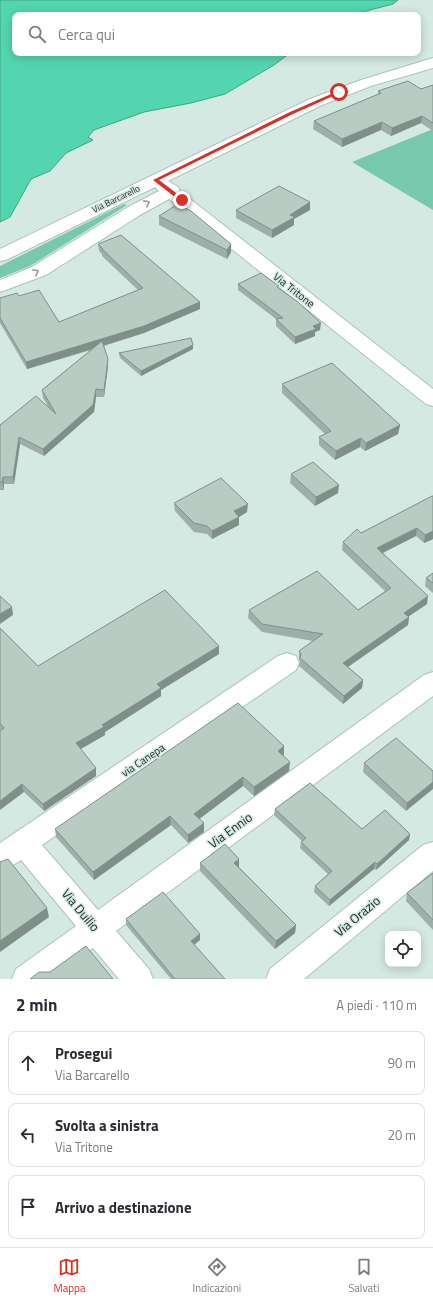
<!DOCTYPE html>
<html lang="it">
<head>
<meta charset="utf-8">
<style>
	body { margin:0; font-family:"Titillium Web",sans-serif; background:#f7f7f7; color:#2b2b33 }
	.controls { position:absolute; right:12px; bottom:12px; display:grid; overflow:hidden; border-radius:8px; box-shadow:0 2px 10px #0003 }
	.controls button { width:36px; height:36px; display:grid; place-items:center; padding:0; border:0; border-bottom:1px solid #e1e1e2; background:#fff; color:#2b2b33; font:20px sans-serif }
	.stop { position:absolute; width:12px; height:12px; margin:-9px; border:3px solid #d93025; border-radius:50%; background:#fff }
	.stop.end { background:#d93025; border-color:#fff; box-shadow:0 1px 4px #0008 }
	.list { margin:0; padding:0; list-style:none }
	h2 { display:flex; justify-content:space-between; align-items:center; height:52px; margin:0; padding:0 16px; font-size:17px }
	h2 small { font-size:13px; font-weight:400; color:#7c7c81 }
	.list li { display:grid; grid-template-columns:26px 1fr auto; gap:12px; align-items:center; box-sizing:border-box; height:64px; margin:0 8px 8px; padding:0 8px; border:1px solid #e1e1e2; border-radius:8px }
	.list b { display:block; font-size:15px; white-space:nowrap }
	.list p { margin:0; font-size:13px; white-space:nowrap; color:#7c7c81 }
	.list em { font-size:13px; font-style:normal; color:#7c7c81 }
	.icon { flex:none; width:22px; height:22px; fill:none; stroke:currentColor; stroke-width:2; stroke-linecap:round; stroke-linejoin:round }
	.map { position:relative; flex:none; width:433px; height:979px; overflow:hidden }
	.search { position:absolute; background:#fff; box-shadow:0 2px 10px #0003; left:12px; right:12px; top:12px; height:44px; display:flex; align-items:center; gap:10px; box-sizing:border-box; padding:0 14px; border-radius:8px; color:#7c7c81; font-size:15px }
	.sheet { height:268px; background:#fff }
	nav { display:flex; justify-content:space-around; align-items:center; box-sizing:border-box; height:56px; border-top:1px solid #e1e1e2; background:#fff; font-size:11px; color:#7c7c81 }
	nav a { display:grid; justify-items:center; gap:2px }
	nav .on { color:#d93025 }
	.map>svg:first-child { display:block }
	.green { fill:#77c8ad }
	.water { fill:#53d6af; stroke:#43a185 }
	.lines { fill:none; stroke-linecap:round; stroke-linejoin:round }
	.minor-casing { stroke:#aec2ba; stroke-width:2 }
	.minor { fill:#fff; fill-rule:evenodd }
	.wall { fill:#9eafa9 }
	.shaded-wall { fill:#818f89 }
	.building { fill:#b8ccc4; stroke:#818f89 }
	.oneway { stroke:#999d9c }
	.route { fill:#d93025 }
	.labels { text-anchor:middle; stroke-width:3; stroke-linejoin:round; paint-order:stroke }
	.far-street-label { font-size:9px; fill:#1d2522; stroke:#d4e9e1 }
	.street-label { font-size:11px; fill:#1d2522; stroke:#d4e9e1 }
	.near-street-label { font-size:13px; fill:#1d2522; stroke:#d4e9e1 }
</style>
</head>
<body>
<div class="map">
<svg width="433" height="979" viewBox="0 0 433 979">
	<rect width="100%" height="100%" fill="#d4e9e1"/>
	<g class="green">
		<path d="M433 129V210L352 162Z"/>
		<path d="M124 204 127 205 30 266 0 278V266Z"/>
	</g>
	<path class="water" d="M0 0H398L393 4 351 15H15V53H290L274 65 225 94 191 103 144 112 94 130 88 137 93 140 66 153 50 171 31 179 10 217 0 222Z"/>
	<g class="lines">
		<defs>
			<g id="minor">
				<path d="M433 58V68L371 86 322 105 168 181 178 187 180 191 433 389V406L426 404 169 199 140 215 46 275 0 292V280L32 267 128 207 159 191 155 187 6 260 0 261V249L310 99 361 80Z"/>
				<path d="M287 653 296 656 299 663 296 670 42 845 98 910 424 675 433 672V696L116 931 149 969 153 979H119L93 948 51 979H12L16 969 76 926 21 860 10 867 0 871V843L278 656Z"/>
				<path d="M433 842V871L304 979H266L270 969 423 845Z"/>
			</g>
		</defs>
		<use href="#minor" class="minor-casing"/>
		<use href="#minor" class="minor"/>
	</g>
	<g class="wall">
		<path d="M433 85V131L421 123 391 136 381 130 342 147 313 129 314 121 378 95V91L421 89Z"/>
		<path d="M310 202V210L294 219V225L272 238 236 218V210Z"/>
		<path d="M159 216 231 244V252L227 259 159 225Z"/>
		<path d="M98 244 200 302V309L144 333 104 346 108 359V366L104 397H96L94 412 44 456 20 444 14 484H4V490H0V425L49 408 43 398 42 390 91 350 27 369 0 323V298L19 296 59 322 138 290 102 256V254L99 251Z"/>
		<path d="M238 284 279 289 320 330 315 332V336L295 344 276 326V319L238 290Z"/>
		<path d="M193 345V349L141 376 120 358 119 353Z"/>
		<path d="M282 384 400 425 398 434 365 451 360 447 335 460 319 445V437L325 434 282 393Z"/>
		<path d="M291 474 338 493 315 506 290 483Z"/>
		<path d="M433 496V539L424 543 416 536 383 553 427 604 409 616 408 625 348 667 363 680 362 688 343 704 299 666 300 661 299 659V651L313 641 262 632 248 618 249 610H358L385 591 342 550 343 542Z"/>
		<path d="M174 503 247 512 239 517V525L212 539 207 534 194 532 175 511Z"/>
		<path d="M433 573V593L425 586 426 578Z"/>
		<path d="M0 628 38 666 219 654 161 690V696L105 732V735L81 749 96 776 44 811 24 792 0 730Z"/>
		<path d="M284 746V755L283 756 289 771 254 796 243 786 199 819 204 823V832L188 843 171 825 94 880 56 837 55 829Z"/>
		<path d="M364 763 433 771 406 811 363 772Z"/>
		<path d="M275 809 362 829 410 834 409 840 376 870 374 869 329 906 314 892 315 886 328 874 300 848 301 842 302 841 274 815Z"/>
		<path d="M200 863 239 867 296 925 295 933 275 949 200 871Z"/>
		<path d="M433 873V930L406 901 407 893Z"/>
		<path d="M126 919 200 934V940L194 945 225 979H171L126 925Z"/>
	</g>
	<g class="shaded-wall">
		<path d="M422 116 421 123 391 136 392 128Z"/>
		<path d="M382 122 381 130 342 147V139Z"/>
		<path d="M310 202V210L294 219V225L272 238V230L290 215Z"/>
		<path d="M231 244V252L227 259V250Z"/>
		<path d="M200 302V309L144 333 27 369 26 362Z"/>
		<path d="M321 323 320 330 315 332V336L295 344V337L313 326Z"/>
		<path d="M193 345V349L141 376V371Z"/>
		<path d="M108 359V366L104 397V390Z"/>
		<path d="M96 389V397L94 412 44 456 43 449Z"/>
		<path d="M400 425 398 434 365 451 366 443Z"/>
		<path d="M19 437 20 444 14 484 13 477Z"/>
		<path d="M361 438 360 447 335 460 336 451Z"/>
		<path d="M3 477 4 484V490L2 482Z"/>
		<path d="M339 485 338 493 315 506 316 497Z"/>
		<path d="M248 504 247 512 239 517V525L212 539V531L234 511Z"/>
		<path d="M417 528 416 536 376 556 377 548Z"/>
		<path d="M433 531V539L424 543 425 535Z"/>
		<path d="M428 596 427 604 402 621 404 613Z"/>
		<path d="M12 607 13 615 0 624V614Z"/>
		<path d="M409 617 408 625 342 671 343 663Z"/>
		<path d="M219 646V654L161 690V696L105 732V735L77 751 76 743 102 725 157 684Z"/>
		<path d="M363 680 362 688 343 704 344 696Z"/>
		<path d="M284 746V755L277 760 278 751Z"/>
		<path d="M290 762 289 771 254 796V787Z"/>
		<path d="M96 768V776L44 811 43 804Z"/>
		<path d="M243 777V786L194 823V814Z"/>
		<path d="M433 782V789L406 811 407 803Z"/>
		<path d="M22 784 24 792 0 810V801Z"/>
		<path d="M170 816 171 825 94 880 93 872Z"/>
		<path d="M204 823V832L188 843V835Z"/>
		<path d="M410 834 409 840 376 870 377 864Z"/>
		<path d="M239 859V867L234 871V863Z"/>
		<path d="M375 862 374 869 329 906 330 900Z"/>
		<path d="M47 908 49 917 0 952V941Z"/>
		<path d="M296 925 295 933 275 949 276 941Z"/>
		<path d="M200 934V940L191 947V941Z"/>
	</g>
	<g class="building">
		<path d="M408 81 421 89 433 85V123L422 116 392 128 382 122 342 139 314 121 381 93 378 91Z"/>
		<path d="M279 186 310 202 290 215 295 217 272 230 236 210Z"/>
		<path d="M178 204 191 211 231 244 227 250 159 216Z"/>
		<path d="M121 235 200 302 144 326 26 362 0 318V298L17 293 19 296 39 290 59 322 143 288 102 249H103L98 244Z"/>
		<path d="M261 273 279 286 277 287 298 302 321 323 313 326 316 329 295 337 276 319 283 318 238 284Z"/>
		<path d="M191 338 193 345 141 371 119 353Z"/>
		<path d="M102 341 108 359 104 390 96 389 93 405 43 449 19 437 13 477H3L2 482H0V425L36 396 56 414 42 390Z"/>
		<path d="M332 363 400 425 366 443 361 438 336 451 319 437 331 431 282 384Z"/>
		<path d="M313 462 339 485 316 497 291 474Z"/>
		<path d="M221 478 248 504 234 511 239 517 212 531 207 526 194 523 174 503Z"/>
		<path d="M432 496H433V531L425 535 417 528 377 548 428 596 404 613 409 617 343 663 363 680 344 696 300 658 301 654 299 651 323 634 262 624 249 610 317 571 358 610 391 588 343 542 357 529 361 533Z"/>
		<path d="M433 573V583L426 578Z"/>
		<path d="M165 590 219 646 157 684 161 688 102 725 104 727 76 743 96 768 43 804 22 784 0 801V731L4 728 0 723V628L38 666Z"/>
		<path d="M0 596 12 607 0 614Z"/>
		<path d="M238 703 284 746 278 751 290 762 254 787 243 777 194 814 204 823 188 835 170 816 93 872 55 829Z"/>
		<path d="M396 738 433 771V782L407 803 364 763Z"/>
		<path d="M310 783 362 829 385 810 410 834 377 864 375 862 330 900 315 886 332 871 301 842 306 838 275 809Z"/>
		<path d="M225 844 239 859 234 863 296 925 276 941 200 863Z"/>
		<path d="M8 859 47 908 0 941V862Z"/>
		<path d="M433 873V920L407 893Z"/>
		<path d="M163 892 200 934 191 941 225 979H175L126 919Z"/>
		<path d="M86 946 113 979H30L39 972H50Z"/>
	</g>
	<defs><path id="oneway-chevron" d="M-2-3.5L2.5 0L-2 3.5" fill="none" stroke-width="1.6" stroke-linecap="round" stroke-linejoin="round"/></defs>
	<g class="oneway">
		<use href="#oneway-chevron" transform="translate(147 203) rotate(-28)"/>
		<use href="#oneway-chevron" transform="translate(36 272) rotate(-27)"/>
	</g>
	<path class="route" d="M338 91 342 92 293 114 159 180 184 199V201H180L153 180 290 112Z"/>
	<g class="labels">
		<g class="far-street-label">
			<text transform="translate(116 199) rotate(-26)" y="3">Via Barcarello</text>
		</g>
		<g class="street-label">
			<text transform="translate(294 290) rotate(38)" y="4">Via Tritone</text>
			<text transform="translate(143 760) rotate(-34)" y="4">via Canepa</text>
		</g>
		<g class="near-street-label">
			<text transform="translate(230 830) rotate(-36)" y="5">Via Ennio</text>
			<text transform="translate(81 910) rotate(50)" y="5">Via Duilio</text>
			<text transform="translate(357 916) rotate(-40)" y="5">Via Orazio</text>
		</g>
	</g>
</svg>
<div class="controls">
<button><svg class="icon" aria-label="locate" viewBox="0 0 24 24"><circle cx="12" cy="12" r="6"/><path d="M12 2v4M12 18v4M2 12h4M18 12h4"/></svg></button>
</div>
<div class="stop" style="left:339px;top:92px"></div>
<div class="stop end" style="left:182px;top:200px"></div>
<div class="search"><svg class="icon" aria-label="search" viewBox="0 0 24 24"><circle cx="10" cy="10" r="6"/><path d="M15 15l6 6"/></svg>Cerca qui</div>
</div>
<section class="sheet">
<h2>2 min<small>A piedi · 110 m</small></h2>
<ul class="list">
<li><svg class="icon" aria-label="ahead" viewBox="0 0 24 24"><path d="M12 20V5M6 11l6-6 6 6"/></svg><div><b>Prosegui</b><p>Via Barcarello</p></div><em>90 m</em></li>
<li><svg class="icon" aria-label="left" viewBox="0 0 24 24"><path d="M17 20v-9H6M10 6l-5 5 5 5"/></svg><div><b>Svolta a sinistra</b><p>Via Tritone</p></div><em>20 m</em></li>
<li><svg class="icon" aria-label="arrive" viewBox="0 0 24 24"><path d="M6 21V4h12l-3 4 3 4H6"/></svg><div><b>Arrivo a destinazione</b></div></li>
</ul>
</section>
<nav>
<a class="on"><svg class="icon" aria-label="map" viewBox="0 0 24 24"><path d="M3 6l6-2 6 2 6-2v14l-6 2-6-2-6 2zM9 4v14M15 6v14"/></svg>Mappa</a>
<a><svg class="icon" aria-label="directions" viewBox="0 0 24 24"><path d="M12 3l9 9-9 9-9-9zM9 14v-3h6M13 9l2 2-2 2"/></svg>Indicazioni</a>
<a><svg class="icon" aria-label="saved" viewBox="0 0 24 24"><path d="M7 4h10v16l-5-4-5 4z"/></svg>Salvati</a>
</nav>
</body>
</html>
